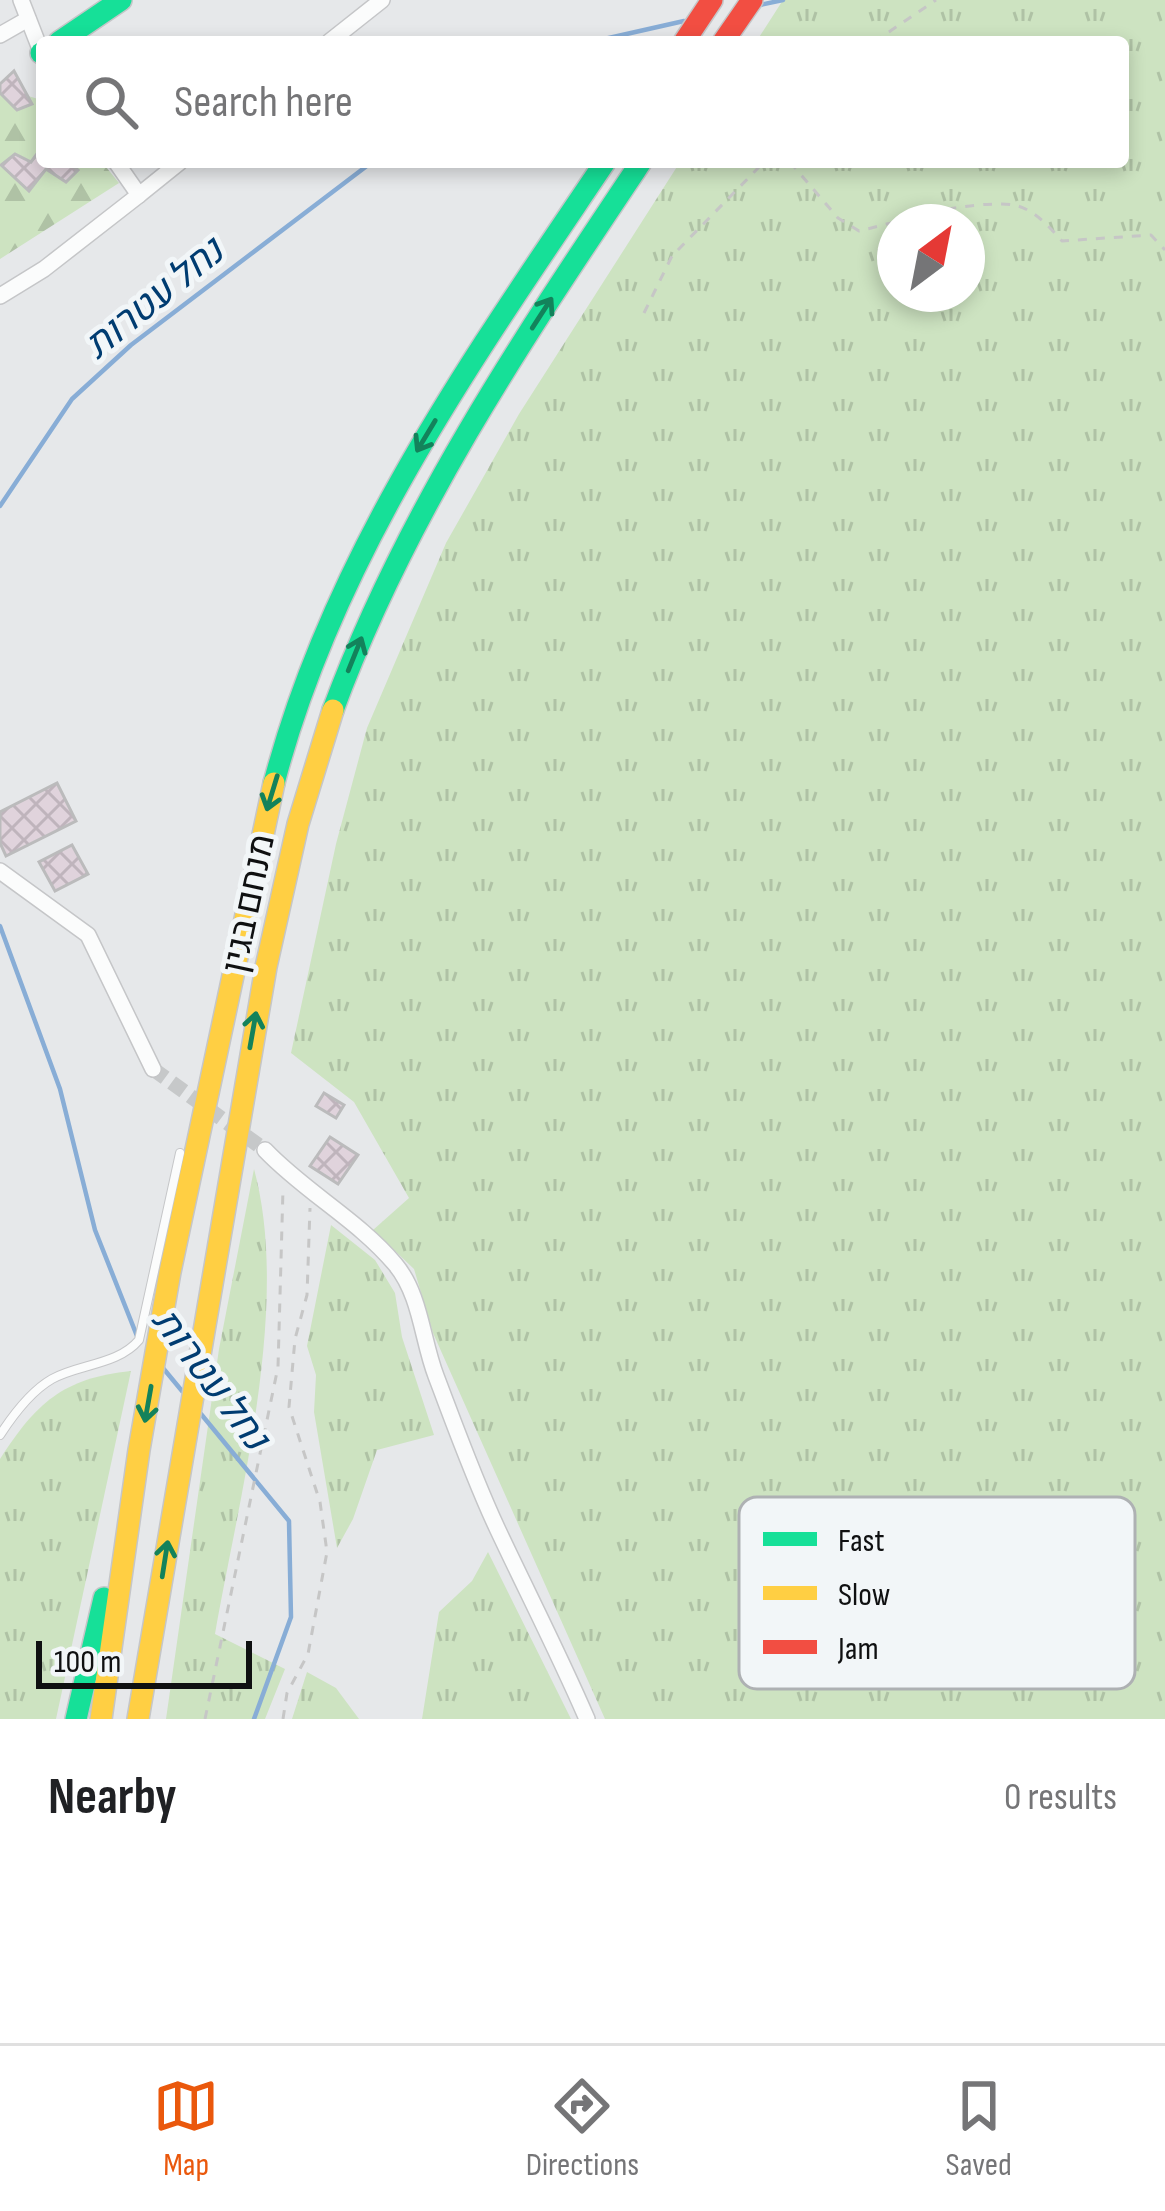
<!DOCTYPE html>
<html lang="en">
<head>
<meta charset="utf-8">
<style>
	body { margin:0; font-family:"Sofia Sans Condensed",Heebo,sans-serif; background:#f2f2f2; color:#202124 }
	.compass { position:absolute; left:877px; top:204px; width:108px; height:108px; border-radius:50%; background:#fff; box-shadow:0 6px 18px #0003; rotate:32deg }
	.scale { position:absolute; left:36px; bottom:30px; width:216px; box-sizing:border-box; padding-left:12px; border:6px solid #0f1011; border-top:0; font-size:33px; line-height:42px; white-space:nowrap; color:#0f1011; -webkit-text-stroke:9px #f2f6f8; paint-order:stroke }
	.list { margin:0; padding:0; list-style:none }
	h2 { display:flex; justify-content:space-between; align-items:center; height:156px; margin:0; padding:0 48px; font-size:51px }
	h2 small { font-size:39px; font-weight:400; color:#757577 }
	.icon { flex:none; width:66px; height:66px; fill:none; stroke:currentColor; stroke-width:2; stroke-linecap:round; stroke-linejoin:round }
	.map { position:relative; flex:none; width:1165px; height:1719px; overflow:hidden }
	.search { position:absolute; background:#fff; box-shadow:0 6px 18px #0003; left:36px; right:36px; top:36px; height:132px; display:flex; align-items:center; gap:30px; box-sizing:border-box; padding:0 42px; border-radius:12px; color:#757577; font-size:45px }
	.sheet { height:324px; background:#fff }
	nav { display:flex; justify-content:space-around; align-items:center; box-sizing:border-box; height:168px; border-top:3px solid #e0e0e0; background:#fff; font-size:33px; color:#757577 }
	nav a { display:grid; justify-items:center; gap:6px }
	nav .on { color:#ea580c }
	.map>svg:first-child { display:block }
	.grass { fill:url(#grass-tufts); fill-rule:evenodd }
	.forest { fill:url(#forest-firs) }
	.lines { fill:none; stroke-linecap:round; stroke-linejoin:round }
	.stream { stroke:#88add6; stroke-width:4.5 }
	.building { fill:url(#building-cross-hatch); stroke:#bbbbbc; stroke-width:3 }
	.street-tunnel { stroke:#c6c8c9; stroke-width:15; stroke-dasharray:15 8; stroke-linecap:butt }
	.lane-casing { stroke:#c5c6c8; stroke-width:10 }
	.street-casing { stroke:#c5c6c8; stroke-width:18 }
	.fast-casing { stroke:#c5c6c8; stroke-width:24 }
	.slow-casing { stroke:#c5c6c8; stroke-width:24 }
	.jam-casing { stroke:#c5c6c8; stroke-width:24 }
	.path { stroke:#c6c6c6; stroke-width:3; stroke-dasharray:9 9; stroke-linecap:butt }
	.lane { stroke:#fbfcfc; stroke-width:8 }
	.street { stroke:#fbfcfc; stroke-width:15 }
	.fast { stroke:#16e098; stroke-width:21 }
	.slow { stroke:#ffcf43; stroke-width:21 }
	.jam { stroke:#f24e42; stroke-width:21 }
	.oneway { stroke:#13825b }
	.labels { text-anchor:middle; stroke-width:10; stroke-linejoin:round; paint-order:stroke }
	.street-label { font-size:36px; fill:#0f1011; stroke:#f2f6f8 }
	.water-label { font-size:39px; font-style:italic; fill:#003c71; stroke:#f2f6f8 }
	.key { fill:#f2f6f8; stroke:#aeb1b3; stroke-width:3 }
	.key-label { font-size:33px; fill:#0f1011 }
</style>
</head>
<body>
<div class="map">
<svg width="1165" height="1719" viewBox="0 0 1165 1719">
	<defs>
		<pattern id="grass-tufts" width="24" height="20" patternUnits="userSpaceOnUse" patternTransform="scale(3)"><rect width="24" height="20" fill="#cde3c1"/><path d="M3 7l-1-3M5 7V3M7 7l1-3M15 17l-1-3M17 17v-4M19 17l1-3" fill="none" stroke="#afc2a5"/></pattern>
		<pattern id="forest-firs" width="22" height="20" patternUnits="userSpaceOnUse" patternTransform="scale(3)"><rect width="22" height="20" fill="#cde3c1"/><path d="M5 1l3.5 6h-7zM16 11l3.5 6h-7z" fill="#afc2a5"/></pattern>
		<pattern id="building-cross-hatch" width="8" height="8" patternUnits="userSpaceOnUse" patternTransform="scale(3)"><rect width="8" height="8" fill="#e0d3dc"/><path d="M0 0l8 8M0 8l8-8" fill="none" stroke="#bfb4bc"/></pattern>
	</defs>
	<rect width="100%" height="100%" fill="#e6e8ea"/>
	<g class="grass">
		<path d="M783 0H1165V1719H605L433 1333 414 1269 373 1230 409 1198 354 1102 291 1053 336 844 367 728 446 543 519 414 680 162H1123V42H756ZM967 222V294H895V222Z"/>
		<path d="M254 1169C291 1305 239 1496 215 1634L285 1669 265 1719H166L219 1349Z"/>
		<path d="M331 1225 375 1260 395 1293 402 1337 434 1435 377 1450 353 1519 337 1548 314 1412 316 1375 307 1346Z"/>
		<path d="M131 1371 56 1719H0V1459C36 1403 63 1378 131 1371Z"/>
		<path d="M488 1552 571 1719H422L439 1612 472 1581Z"/>
		<path d="M307 1672 336 1688 359 1719H292Z"/>
	</g>
	<path class="forest" d="M0 88 42 100V162H102L119 183 0 259Z"/>
	<g class="lines">
		<g class="stream">
			<path d="M760 5 783 0"/>
			<path d="M591 42 684 21"/>
			<path d="M0 506 72 399 131 345 372 162"/>
			<path d="M0 926 60 1089 95 1230 137 1336"/>
			<path d="M163 1368 182 1391"/>
			<path d="M201 1414 289 1521 291 1617 254 1719"/>
		</g>
	</g>
	<g class="building">
		<path d="M14 71 32 104 17 110 0 93V84Z"/>
		<path d="M42 147V162H68L78 170 66 182 46 169 29 191 1 165 15 154 31 162Z"/>
		<path d="M57 783 76 821 6 856 0 843V812Z"/>
		<path d="M72 845 88 874 55 891 39 862Z"/>
		<path d="M324 1093 344 1105 336 1118 316 1106Z"/>
		<path d="M330 1137 358 1155 338 1184 310 1166Z"/>
	</g>
	<g class="lines">
		<path class="street-tunnel" d="M153 1069 265 1150"/>
		<defs>
			<path id="lane" d="M0 1435C13 1415 31 1391 52 1379 79 1364 118 1365 139 1340L180 1153"/>
			<g id="street">
				<path d="M21 0 42 54"/>
				<path d="M0 35 28 19"/>
				<path d="M329 42 382 0"/>
				<path d="M116 162 139 195 180 162"/>
				<path d="M0 296 44 269 139 195"/>
				<path d="M0 871 88 935 153 1069"/>
				<path d="M265 1150C305 1192 358 1220 395 1264 421 1295 422 1340 436 1376 455 1426 474 1479 497 1528 527 1592 559 1654 587 1719"/>
			</g>
			<g id="fast">
				<path d="M59 42 121 0"/>
				<path d="M41 53H42"/>
				<path d="M333 710C406 512 524 337 641 162"/>
				<path d="M274 783C334 553 474 357 605 162"/>
				<path d="M76 1719 104 1598"/>
			</g>
			<g id="slow">
				<path d="M101 1719 139 1450 170 1272 274 783"/>
				<path d="M138 1719 266 967 298 824 333 710"/>
			</g>
			<g id="jam">
				<path d="M684 42 712 0"/>
				<path d="M723 42 752 0"/>
			</g>
		</defs>
		<use href="#lane" class="lane-casing"/>
		<use href="#street" class="street-casing"/>
		<use href="#fast" class="fast-casing"/>
		<use href="#slow" class="slow-casing"/>
		<use href="#jam" class="jam-casing"/>
		<g class="path">
			<path d="M874 42 936 0"/>
			<path d="M790 162 838 218 859 231 895 222"/>
			<path d="M895 222C918 212 994 199 1018 206 1037 212 1049 227 1062 241L1151 235 1165 250"/>
			<path d="M644 313 672 256 764 162"/>
			<path d="M205 1719 278 1367 283 1189"/>
			<path d="M283 1719 287 1693 308 1654 327 1552 320 1502 289 1407 295 1339 307 1295 310 1208"/>
		</g>
		<use href="#lane" class="lane"/>
		<use href="#street" class="street"/>
		<use href="#fast" class="fast"/>
		<use href="#slow" class="slow"/>
		<use href="#jam" class="jam"/>
	</g>
	<defs><path id="oneway-shaft" d="M-6 0H5M1.5-3L5.5 0L1.5 3" fill="none" stroke-width="1.6" stroke-linecap="round" stroke-linejoin="round" transform="scale(3)"/></defs>
	<g class="oneway">
		<use href="#oneway-shaft" transform="translate(542 313) rotate(-57)"/>
		<use href="#oneway-shaft" transform="translate(426 436) rotate(121)"/>
		<use href="#oneway-shaft" transform="translate(355 654) rotate(-68)"/>
		<use href="#oneway-shaft" transform="translate(272 793) rotate(107)"/>
		<use href="#oneway-shaft" transform="translate(253 1030) rotate(-80)"/>
		<use href="#oneway-shaft" transform="translate(148 1404) rotate(100)"/>
		<use href="#oneway-shaft" transform="translate(165 1559) rotate(-81)"/>
	</g>
	<g class="labels">
		<g class="street-label">
			<text transform="translate(247 903) rotate(-78)" y="13">מנחם בגין</text>
		</g>
		<g class="water-label">
			<text transform="translate(153 297) rotate(-39)" y="14">נחל עטרות</text>
			<text transform="translate(212 1378) rotate(53)" y="14">נחל עטרות</text>
		</g>
	</g>
	<rect x="739" y="1497" width="396" height="192" rx="18" class="key"/>
	<rect x="763" y="1532" width="54" height="14" fill="#16e098"/>
	<rect x="763" y="1586" width="54" height="14" fill="#ffcf43"/>
	<rect x="763" y="1640" width="54" height="14" fill="#f24e42"/>
	<g class="key-label">
		<text x="838" y="1551">Fast</text>
		<text x="838" y="1605">Slow</text>
		<text x="838" y="1659">Jam</text>
	</g>
</svg>
<svg class="compass" viewBox="-18 -18 36 36"><path d="M0-13l5 13h-10z" fill="#e53935"/><path d="M0 13l5-13h-10z" fill="#757577"/></svg>
<div class="scale">100 m</div>
<div class="search"><svg class="icon" aria-label="search" viewBox="0 0 24 24"><circle cx="10" cy="10" r="6"/><path d="M15 15l6 6"/></svg>Search here</div>
</div>
<section class="sheet">
<h2>Nearby<small>0 results</small></h2>
<ul class="list">
</ul>
</section>
<nav>
<a class="on"><svg class="icon" aria-label="map" viewBox="0 0 24 24"><path d="M3 6l6-2 6 2 6-2v14l-6 2-6-2-6 2zM9 4v14M15 6v14"/></svg>Map</a>
<a><svg class="icon" aria-label="directions" viewBox="0 0 24 24"><path d="M12 3l9 9-9 9-9-9zM9 14v-3h6M13 9l2 2-2 2"/></svg>Directions</a>
<a><svg class="icon" aria-label="saved" viewBox="0 0 24 24"><path d="M7 4h10v16l-5-4-5 4z"/></svg>Saved</a>
</nav>
</body>
</html>
